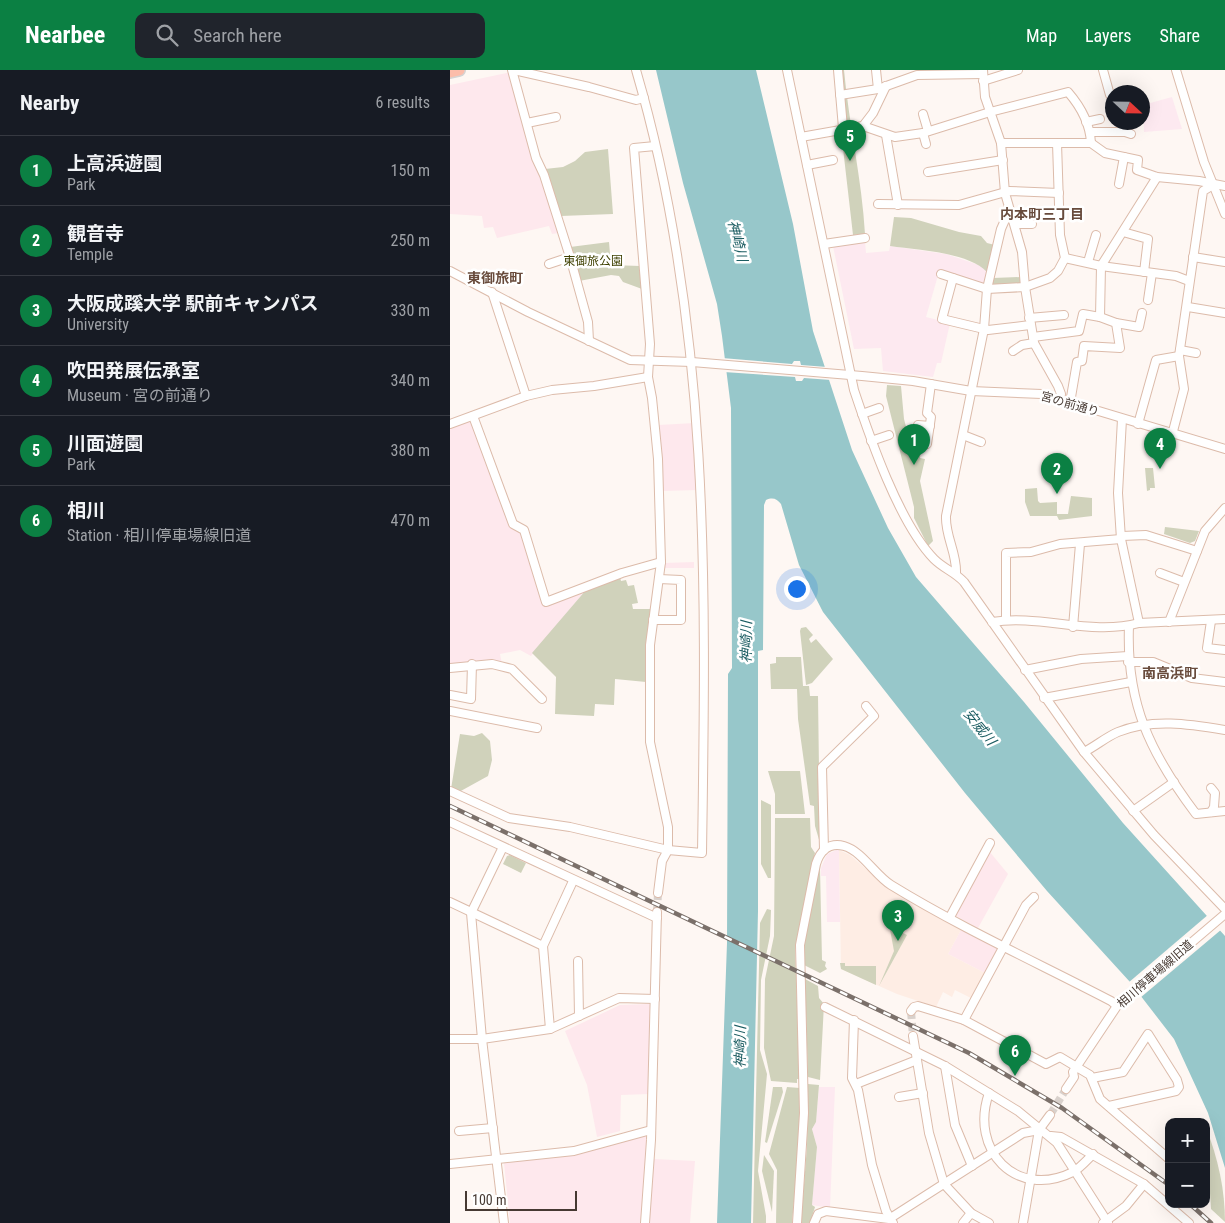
<!DOCTYPE html>
<html lang="en">
<head>
<meta charset="utf-8">
<style>
	body { margin:0; font-family:"Roboto Condensed","Noto Sans JP",sans-serif; background:#20242c; color:#f1f3f6 }
	.controls { position:absolute; right:15px; bottom:15px; display:grid; overflow:hidden; border-radius:10px; box-shadow:0 5px 20px #0002 }
	.controls button { width:45px; height:45px; display:grid; place-items:center; padding:0; border:0; border-bottom:1px solid #363941; background:#171b24; color:#f1f3f6; font:25px sans-serif }
	.compass { position:absolute; left:655px; top:15px; width:45px; height:45px; border-radius:50%; background:#171b24; box-shadow:0 5px 20px #0002; rotate:112deg }
	.scale { position:absolute; left:15px; bottom:12px; width:112px; box-sizing:border-box; padding-left:5px; border:2px solid #463932; border-top:0; font-size:14px; line-height:18px; white-space:nowrap; color:#463932; -webkit-text-stroke:4px #fff; paint-order:stroke }
	.you { position:absolute; left:346px; top:518px; width:18px; height:18px; margin:-12px; border:4px solid #fff; border-radius:50%; background:#1a73e8; box-shadow:0 0 0 8px #1a73e833 }
	.badge { display:grid; place-items:center; width:32px; height:32px; border-radius:50%; background:#0b8043; color:#fff; font-size:16px; font-weight:700 }
	.pin { position:absolute; translate:-50% -41px; filter:drop-shadow(0 1px 2px #0008) }
	.pin::after { content:''; position:absolute; top:26px; width:18px; height:15px; background:inherit; clip-path:polygon(0 0,100% 0,50% 100%) }
	.list { margin:0; padding:0; list-style:none }
	h2 { display:flex; justify-content:space-between; align-items:center; height:65px; margin:0; padding:0 20px; font-size:21px }
	h2 small { font-size:16px; font-weight:400; color:#9ea1a6 }
	.list li { display:grid; grid-template-columns:32px 1fr auto; gap:15px; align-items:center; box-sizing:border-box; height:70px; padding:0 20px; border-top:1px solid #363941 }
	.list b { display:block; font-size:19px; white-space:nowrap }
	.list p { margin:0; font-size:16px; white-space:nowrap; color:#9ea1a6 }
	.list em { font-size:16px; font-style:normal; color:#9ea1a6 }
	.icon { flex:none; width:28px; height:28px; fill:none; stroke:currentColor; stroke-width:2; stroke-linecap:round; stroke-linejoin:round }
	.map { position:relative; flex:none; width:775px; height:1153px; overflow:hidden }
	header { display:flex; align-items:center; gap:30px; box-sizing:border-box; height:70px; padding:0 25px; background:#0b8043; color:#fff }
	header strong { font-size:24px }
	nav { display:flex; gap:28px; margin-inline-start:auto; font-size:18px }
	.search { width:350px; height:45px; background:#20242c; display:flex; align-items:center; gap:12px; box-sizing:border-box; padding:0 18px; border-radius:10px; color:#9ea1a6; font-size:19px }
	main { display:flex }
	aside { flex:1; background:#171b24 }
	.map>svg:first-child { display:block }
	.commercial { fill:#fde9f0 }
	.industrial { fill:#fee8ed }
	.built { fill:#feede4 }
	.green { fill:#d0d2bb }
	.water { fill:#97c7ca }
	.pier { fill:#fef7f3 }
	.lines { fill:none; stroke-linecap:round; stroke-linejoin:round }
	.minor-tunnel { stroke:#d9d1cc; stroke-width:8; stroke-dasharray:8 4; stroke-linecap:butt }
	.minor-casing { stroke:#dcbbaa; stroke-width:10 }
	.highway-casing { stroke:#d6d3d2; stroke-width:14 }
	.minor { stroke:#fff; stroke-width:8 }
	.highway { stroke:#fcbdaa; stroke-width:11 }
	.rail-casing { stroke:#7b706a; stroke-width:4.5 }
	.rail { stroke:#fff; stroke-width:2.5; stroke-dasharray:8; stroke-linecap:butt }
	.labels { text-anchor:middle; stroke-width:5; stroke-linejoin:round; paint-order:stroke }
	.park-label { font-size:12px; fill:#3e4000; stroke:#fff }
	.street-label { font-size:12px; fill:#463932; stroke:#fff }
	.neighbourhood-label { font-size:14px; font-weight:bold; fill:#684b3c; stroke:#fff }
	.water-label { font-size:14px; font-style:italic; fill:#1c5d62; stroke:#fff }
</style>
</head>
<body>
<header>
<strong>Nearbee</strong>
<div class="search"><svg class="icon" aria-label="search" viewBox="0 0 24 24"><circle cx="10" cy="10" r="6"/><path d="M15 15l6 6"/></svg>Search here</div>
<nav><a>Map</a><a>Layers</a><a>Share</a></nav>
</header>
<main>
<aside>
<h2>Nearby<small>6 results</small></h2>
<ul class="list">
<li><span class="badge">1</span><div><b>上高浜遊園</b><p>Park</p></div><em>150 m</em></li>
<li><span class="badge">2</span><div><b>観音寺</b><p>Temple</p></div><em>250 m</em></li>
<li><span class="badge">3</span><div><b>大阪成蹊大学 駅前キャンパス</b><p>University</p></div><em>330 m</em></li>
<li><span class="badge">4</span><div><b>吹田発展伝承室</b><p>Museum · 宮の前通り</p></div><em>340 m</em></li>
<li><span class="badge">5</span><div><b>川面遊園</b><p>Park</p></div><em>380 m</em></li>
<li><span class="badge">6</span><div><b>相川</b><p>Station · 相川停車場線旧道</p></div><em>470 m</em></li>
</ul>
</aside>
<div class="map">
<svg width="775" height="1153" viewBox="0 0 775 1153">
	<rect width="100%" height="100%" fill="#fef7f3"/>
	<g class="commercial">
		<path d="M722 27 732 59 694 62 693 35Z"/>
		<path d="M415 171 416 183 439 181 440 176 496 184 532 196 537 202 534 216 489 202 476 247 500 253 491 293H487L483 307 433 301 431 278 404 279 383 176Z"/>
		<path d="M389 779 390 852H377L376 806H371V798L377 784Z"/>
		<path d="M369 1017H385L380 1138 362 1135 367 1077 362 1059 366 1052Z"/>
	</g>
	<g class="industrial">
		<path d="M61 2 109 163 102 164 99 156 47 168 43 157 34 158 32 146 0 144V15Z"/>
		<path d="M19 350 23 354 60 455 73 463 93 533 136 520 81 586 70 580 50 584 52 594 0 596V357Z"/>
		<path d="M245 353 248 420 212 421 208 355Z"/>
		<path d="M244 492V498H214V493Z"/>
		<path d="M539 781 558 804 528 858 506 846 505 842Z"/>
		<path d="M512 858 546 877 547 881 535 903 498 884Z"/>
		<path d="M199 934 202 937 199 1024 171 1025 170 1061 147 1067 137 1015 115 961 170 935Z"/>
		<path d="M195 1066 199 1069 192 1153H60L54 1093 126 1084Z"/>
		<path d="M204 1089 245 1091 240 1153H199Z"/>
	</g>
	<path class="built" d="M389 780 400 785 438 818 512 858 498 884 535 903 521 928 505 920 502 927 493 922 486 937 447 924 391 899Z"/>
	<g class="green">
		<path d="M390 0H394C399 55 412 110 415 164L403 165 391 61Z"/>
		<path d="M158 79 163 144 111 146 95 99 113 97 125 91 135 82Z"/>
		<path d="M444 147 461 148 509 162 531 166 537 173 545 175 537 202C518 182 467 180 440 176Z"/>
		<path d="M159 172 161 195 190 196 192 219 173 212 169 206 161 205 129 211 120 177Z"/>
		<path d="M571 207 572 215 541 217 543 208Z"/>
		<path d="M437 315 451 316 454 349 461 376 471 373 470 388 475 389 470 411 483 471 478 476 464 448V437L436 326Z"/>
		<path d="M695 398H703L705 418H700V420L697 421Z"/>
		<path d="M587 418 588 431 590 433 607 432V444H618L621 426 642 428V446L609 450 607 446H580L575 432V419Z"/>
		<path d="M715 457 749 461 745 471 740 473 714 464Z"/>
		<path d="M170 507 171 511 176 510 178 516 184 515 188 533 182 534 183 539H202L196 573V612L165 609 164 635 145 634 144 646 105 644 106 607 82 583 136 520Z"/>
		<path d="M356 557 363 565 359 569 361 573 366 569 383 589 362 613 356 615 350 561 351 558Z"/>
		<path d="M326 587H351L353 616H359L360 626H368L370 773 365 756 364 736 360 735 348 649 347 619H321L320 594 326 593Z"/>
		<path d="M32 663 40 671 42 690 38 706 9 722 1 719 10 664 24 666Z"/>
		<path d="M318 701H350L355 744H325V724Z"/>
		<path d="M311 730 321 735V808H318L311 794Z"/>
		<path d="M325 748H360L361 777 365 783 345 879 350 1009H347V1013L321 1011 314 978 315 909 324 866Z"/>
		<path d="M60 785 76 793 71 803 53 794 57 786Z"/>
		<path d="M370 798 372 890 376 892 375 896 377 899 370 903 354 895C353 864 360 828 370 798Z"/>
		<path d="M317 839 321 840 320 866 311 910 310 980 317 1004 316 1015 308 1101 316 1146V1153H303L310 853Z"/>
		<path d="M438 849 444 852 441 857 457 865 429 916 444 881Z"/>
		<path d="M390 893H395V896H426V915L391 899Z"/>
		<path d="M355 909 368 916 369 928 374 934 370 1010 358 1007Z"/>
		<path d="M358 1014 369 1015 366 1052 362 1059 367 1077 362 1135 365 1137 360 1153H351L357 1076Z"/>
		<path d="M323 1017H332L333 1022 317 1073 315 1072Z"/>
		<path d="M337 1017 350 1018 349 1076 342 1153H326L327 1100 319 1084Z"/>
		<path d="M756 1058C768 1088 775 1120 775 1152L761 1139Z"/>
		<path d="M314 1085 324 1101 322 1142 312 1101Z"/>
	</g>
	<path class="water" d="M206 0H306L343 154 363 261 402 380 438 458 466 507 574 632 673 753 775 866V1098L758 1043 724 969 680 912 597 821 515 723 373 542 349 495 331 434C327 429 323 427 316 430L314 435 313 580 308 581V841L301 1153H267L277 873 278 604 282 598 281 338 272 266 267 234 233 113Z"/>
	<g class="pier">
		<path d="M272 288 342 294 344 291H350L351 295 377 297 381 310 354 308 352 311H346L345 307 274 302Z"/>
		<path d="M759 844 772 859 690 928 678 913Z"/>
	</g>
	<g class="lines">
		<g class="minor-tunnel">
			<path d="M207 842 208 823"/>
			<path d="M461 941 463 966"/>
			<path d="M600 1045 616 1019"/>
		</g>
		<defs>
			<g id="minor">
				<path d="M62 0 86 88 94 105 120 187 138 252 139 271"/>
				<path d="M64 0 139 17 186 30 194 28"/>
				<path d="M337 0 404 320C420 368 449 453 484 489 494 499 505 502 514 512L634 682 704 765 775 839"/>
				<path d="M388 0 393 58"/>
				<path d="M426 0 428 19"/>
				<path d="M533 0 535 27 551 73 555 123 572 182 575 217 584 273 608 316 611 324 610 330"/>
				<path d="M653 0 660 25"/>
				<path d="M726 0 754 92 775 144"/>
				<path d="M533 11 568 0"/>
				<path d="M390 25 428 19 467 5 533 4"/>
				<path d="M473 44 478 61"/>
				<path d="M636 52 650 49"/>
				<path d="M77 53 106 47"/>
				<path d="M413 56 423 43 436 16"/>
				<path d="M640 62H675L681 64"/>
				<path d="M473 63 476 74"/>
				<path d="M436 65 448 135"/>
				<path d="M351 67 413 56 445 67 473 63 540 42 618 22C631 37 640 53 641 73"/>
				<path d="M551 73H641L655 83 688 90 687 100 707 107 749 111 775 116"/>
				<path d="M205 76 184 78 200 274 198 307 202 328 208 389 211 492 200 575V672L218 757V780L212 791 208 823"/>
				<path d="M357 95 383 90"/>
				<path d="M478 102 553 90"/>
				<path d="M669 114 674 87"/>
				<path d="M428 134 509 135 559 121 609 123"/>
				<path d="M565 154H582"/>
				<path d="M673 162 698 169 694 202"/>
				<path d="M374 174 415 168"/>
				<path d="M743 187 775 192"/>
				<path d="M615 188 651 196 726 206 739 211"/>
				<path d="M638 192 646 165"/>
				<path d="M99 194 120 187"/>
				<path d="M0 201 78 242 180 290 242 292 412 306 463 311 521 321 592 324 775 379"/>
				<path d="M491 204 537 219 575 217 600 208 608 201 615 188 610 165 607 73"/>
				<path d="M503 208 492 249 538 260 580 255"/>
				<path d="M42 222 76 326"/>
				<path d="M698 230 702 203"/>
				<path d="M738 237 775 243"/>
				<path d="M579 248 614 245"/>
				<path d="M666 253 689 257 692 243"/>
				<path d="M583 267 629 261 633 244 650 247"/>
				<path d="M730 280 746 283"/>
				<path d="M563 281 572 275 584 273"/>
				<path d="M620 333 627 292 632 291 634 276 670 278 666 253 650 247 651 196 707 107"/>
				<path d="M412 344 429 338"/>
				<path d="M23 346 63 454 74 460 96 532 172 503 211 492"/>
				<path d="M672 349 668 423 671 469 689 553"/>
				<path d="M0 354 76 326 102 320 144 316 198 307"/>
				<path d="M688 354 706 290 729 286"/>
				<path d="M468 355 480 356"/>
				<path d="M513 365 531 372"/>
				<path d="M722 365 734 319 729 286 753 121 763 115"/>
				<path d="M421 371 439 365"/>
				<path d="M477 374 481 347 477 343 481 314"/>
				<path d="M672 466 696 465 747 481"/>
				<path d="M506 503C507 483 495 466 496 446L534 259 537 219 551 159 555 150 561 144"/>
				<path d="M710 503 734 512"/>
				<path d="M203 550H231V510L209 509"/>
				<path d="M556 550V483L581 482 610 474 671 469"/>
				<path d="M761 551 757 578 775 580"/>
				<path d="M542 552C590 544 641 566 689 553L775 549"/>
				<path d="M719 552 755 461 775 438"/>
				<path d="M679 556C676 633 700 683 746 744L775 741"/>
				<path d="M623 557 630 474"/>
				<path d="M678 592H703L742 608 775 612"/>
				<path d="M0 598 42 594 62 599 92 629"/>
				<path d="M575 600 631 589 678 586"/>
				<path d="M0 625 21 629 22 594"/>
				<path d="M594 628 681 612"/>
				<path d="M0 641 87 658"/>
				<path d="M634 682C646 676 656 667 668 662 702 648 739 654 775 660"/>
				<path d="M0 721 59 748 120 757 218 780 252 783C256 519 261 256 186 0"/>
				<path d="M683 741 724 712"/>
				<path d="M761 742 764 737 765 723 761 718"/>
				<path d="M0 752 207 848"/>
				<path d="M53 777 21 843 32 969 54 1153"/>
				<path d="M374 780 372 697 424 646 416 636"/>
				<path d="M0 832 93 876"/>
				<path d="M500 847 540 773"/>
				<path d="M128 891 129 946"/>
				<path d="M375 937 495 996 568 1041 607 1073 658 1153"/>
				<path d="M461 941 464 937 468 936 514 950 596 994 610 987 640 1005 650 1029 719 1089"/>
				<path d="M404 950 402 1008 408 1020 422 1095 436 1141 443 1153"/>
				<path d="M514 950 576 835 584 827"/>
				<path d="M100 959 93 876 123 811"/>
				<path d="M463 966 479 1063 494 1114 521 1143 539 1153"/>
				<path d="M0 969H32L100 959 169 928 205 929"/>
				<path d="M495 996 505 1055 522 1096"/>
				<path d="M642 1008 673 1002 698 964 727 1010 729 1017 726 1021 659 1036"/>
				<path d="M406 1014 467 990"/>
				<path d="M616 1019 624 1007 623 1002 667 936 775 844"/>
				<path d="M539 1023C519 1080 566 1130 623 1102 630 1098 637 1090 643 1084"/>
				<path d="M449 1027 473 1023"/>
				<path d="M9 1061 43 1058"/>
				<path d="M601 1066 611 1067 694 1114 739 1153"/>
				<path d="M0 1094 124 1081 201 1060"/>
				<path d="M195 1153 201 1070 207 842"/>
				<path d="M347 1153 354 1043 350 875 366 794C370 781 379 772 394 776 412 781 425 805 441 815 511 858 588 893 661 931L667 936"/>
				<path d="M364 1153 368 1144 376 1141 439 1149 573 1063 589 1060 600 1045"/>
				<path d="M513 1153 521 1143"/>
				<path d="M573 1153 589 1060"/>
				<path d="M653 1153 676 1136 694 1114"/>
			</g>
			<path id="highway" d="M0 2 9 0"/>
		</defs>
		<use href="#minor" class="minor-casing"/>
		<use href="#highway" class="highway-casing"/>
		<use href="#minor" class="minor"/>
		<use href="#highway" class="highway"/>
		<defs>
			<g id="rail">
				<path d="M0 736 519 983 612 1038 719 1115"/>
				<path d="M740 1134 761 1153"/>
			</g>
		</defs>
		<use href="#rail" class="rail-casing"/>
		<use href="#rail" class="rail"/>
	</g>
	<g class="labels">
		<g class="park-label">
			<text x="143" y="195">東御旅公園</text>
		</g>
		<g class="street-label">
			<text transform="translate(620 334) rotate(16)" y="4">宮の前通り</text>
			<text transform="translate(705 904) rotate(-41)" y="4">相川停車場線旧道</text>
		</g>
		<g class="neighbourhood-label">
			<text x="592" y="149">内本町三丁目</text>
			<text x="45" y="213">東御旅町</text>
			<text x="720" y="608">南高浜町</text>
		</g>
		<g class="water-label">
			<text transform="translate(288 171) rotate(76)" y="5">神崎川</text>
			<text transform="translate(296 572) rotate(-89)" y="5">神崎川</text>
			<text transform="translate(530 657) rotate(51)" y="5">安威川</text>
			<text transform="translate(290 977) rotate(-89)" y="5">神崎川</text>
		</g>
	</g>
</svg>
<div class="controls">
<button>+</button>
<button>−</button>
</div>
<svg class="compass" viewBox="-18 -18 36 36"><path d="M0-13l5 13h-10z" fill="#e53935"/><path d="M0 13l5-13h-10z" fill="#9ea1a6"/></svg>
<div class="scale">100 m</div>
<div class="you"></div>
<div class="pin badge" style="left:464px;top:395px">1</div>
<div class="pin badge" style="left:607px;top:424px">2</div>
<div class="pin badge" style="left:448px;top:871px">3</div>
<div class="pin badge" style="left:710px;top:399px">4</div>
<div class="pin badge" style="left:400px;top:91px">5</div>
<div class="pin badge" style="left:565px;top:1006px">6</div>
</div>
</main>
</body>
</html>
